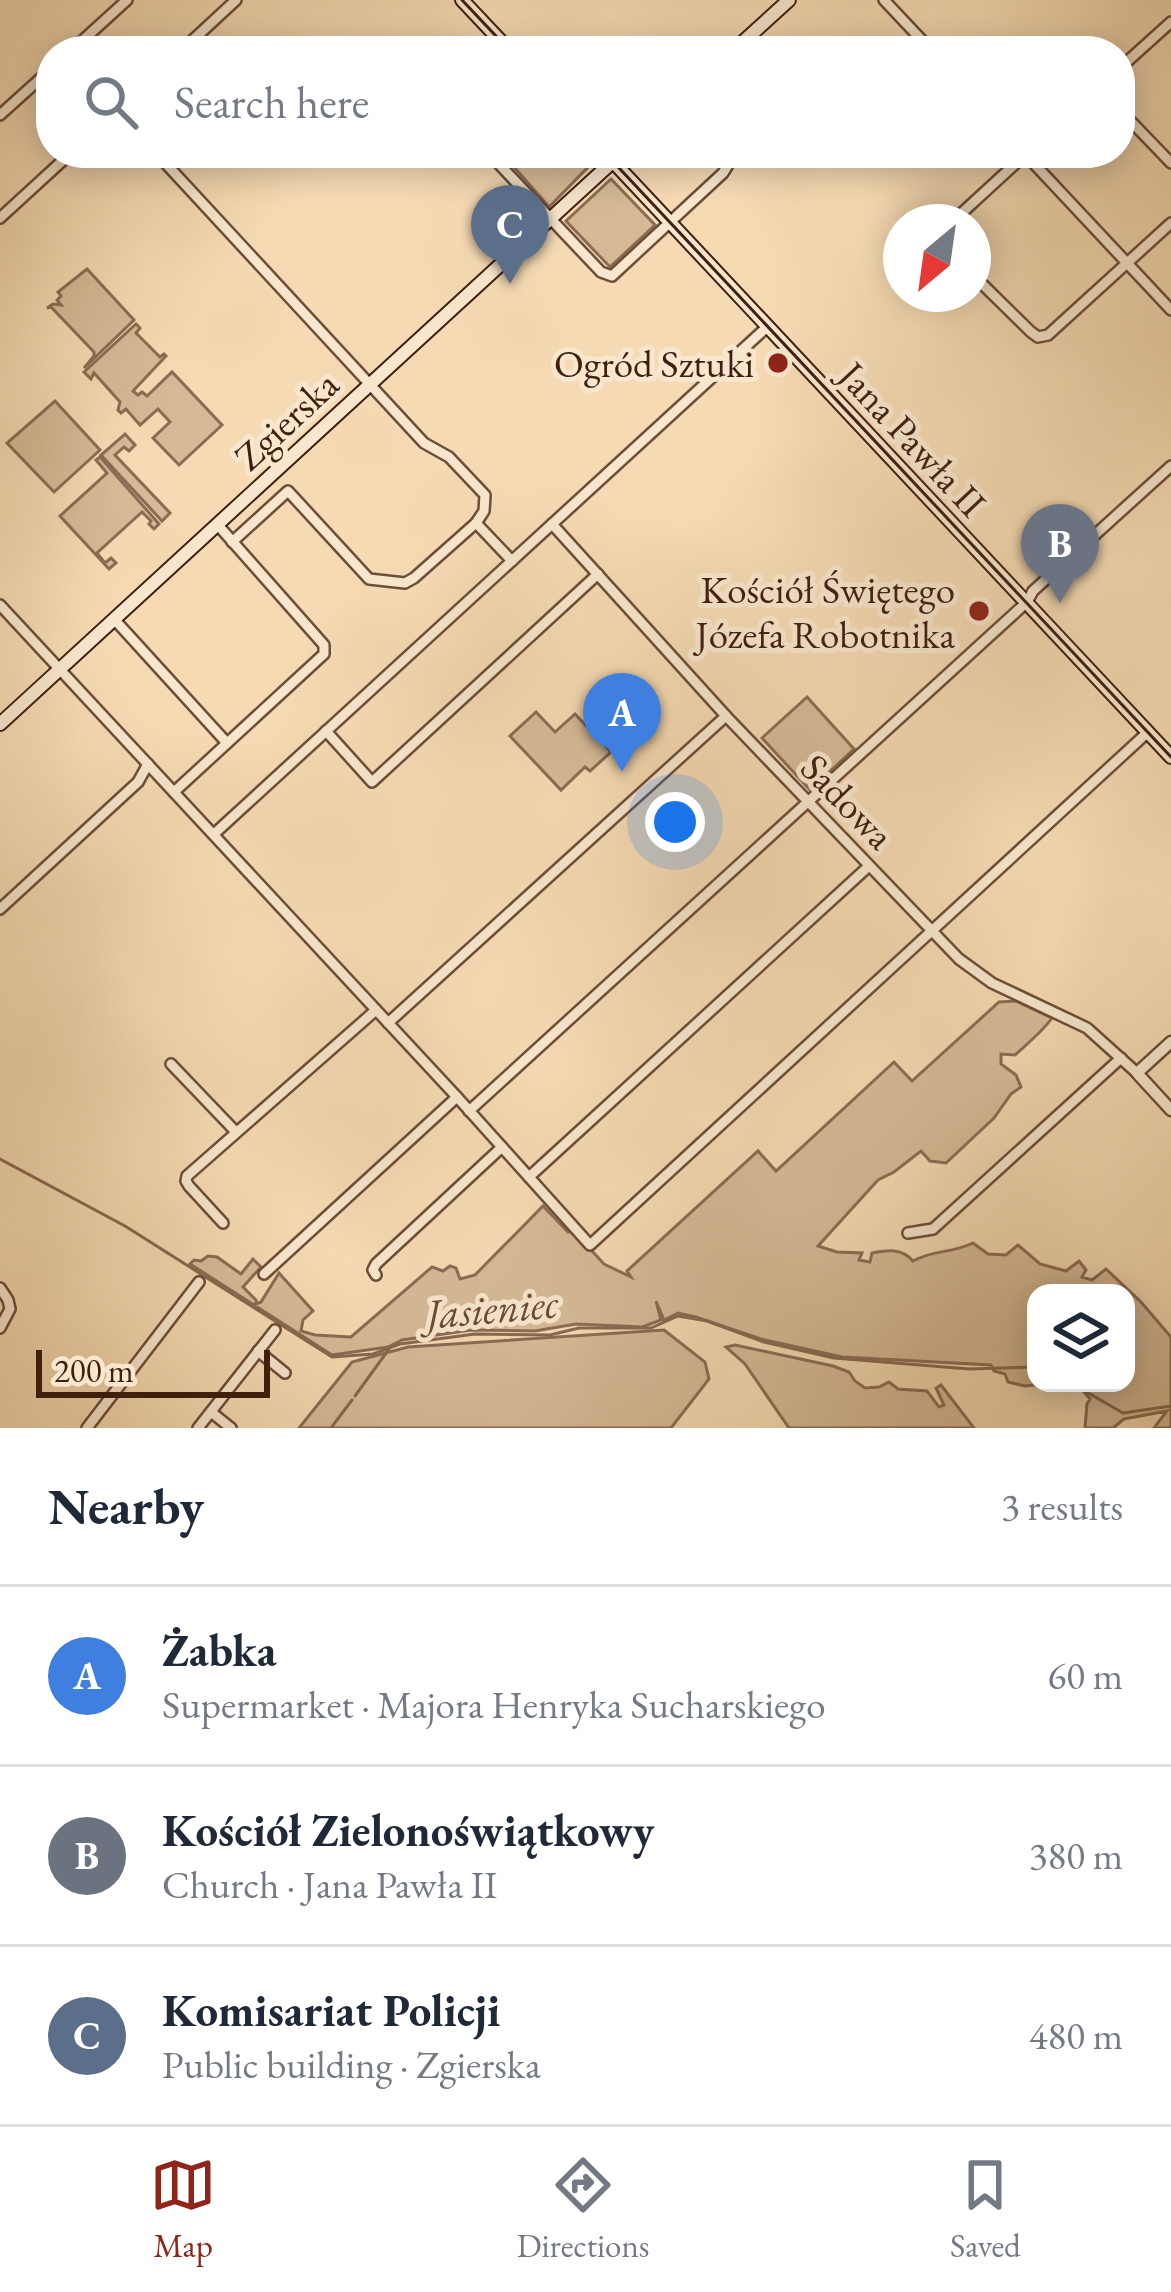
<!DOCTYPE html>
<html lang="en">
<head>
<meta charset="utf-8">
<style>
	body { margin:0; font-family:"EB Garamond",serif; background:#f2f2f3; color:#1f2937 }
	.controls { position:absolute; right:36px; bottom:36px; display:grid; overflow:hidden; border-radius:24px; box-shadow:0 6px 30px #0003 }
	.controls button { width:108px; height:108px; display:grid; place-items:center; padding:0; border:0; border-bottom:3px solid #e0e1e3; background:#fff; color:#1f2937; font:60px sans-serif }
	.compass { position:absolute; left:883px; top:204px; width:108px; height:108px; border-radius:50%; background:#fff; box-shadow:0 6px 30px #0003; rotate:209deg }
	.scale { position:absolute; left:36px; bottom:30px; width:234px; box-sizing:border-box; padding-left:12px; border:6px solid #401f0f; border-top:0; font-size:33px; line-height:42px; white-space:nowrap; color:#401f0f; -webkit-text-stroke:9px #f8e7ce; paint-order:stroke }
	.you { position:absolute; left:675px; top:822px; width:42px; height:42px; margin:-30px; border:9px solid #fff; border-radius:50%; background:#1a73e8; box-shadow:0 0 0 18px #1a73e833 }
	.badge { display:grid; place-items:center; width:78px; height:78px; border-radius:50%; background:#8f2418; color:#fff; font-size:39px; font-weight:700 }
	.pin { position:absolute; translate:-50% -99px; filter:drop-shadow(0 3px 6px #0008) }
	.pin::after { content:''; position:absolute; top:63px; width:42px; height:36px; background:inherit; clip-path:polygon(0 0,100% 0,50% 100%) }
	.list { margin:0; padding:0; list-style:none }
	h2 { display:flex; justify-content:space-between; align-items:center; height:156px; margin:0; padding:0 48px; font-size:51px }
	h2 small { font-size:39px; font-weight:400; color:#747a83 }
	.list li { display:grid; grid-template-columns:78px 1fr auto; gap:36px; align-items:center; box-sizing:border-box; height:180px; padding:0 48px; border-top:3px solid #e0e1e3 }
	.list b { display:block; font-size:45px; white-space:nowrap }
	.list p { margin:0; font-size:39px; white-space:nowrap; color:#747a83 }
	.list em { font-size:39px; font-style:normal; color:#747a83 }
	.icon { flex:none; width:66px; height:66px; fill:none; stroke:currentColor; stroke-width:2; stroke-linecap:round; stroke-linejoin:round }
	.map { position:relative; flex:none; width:1171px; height:1428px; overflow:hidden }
	.search { position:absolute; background:#fff; box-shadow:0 6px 30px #0003; left:36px; right:36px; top:36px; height:132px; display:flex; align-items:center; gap:30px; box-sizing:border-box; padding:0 42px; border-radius:48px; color:#747a83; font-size:45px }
	.sheet { height:696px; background:#fff }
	nav { display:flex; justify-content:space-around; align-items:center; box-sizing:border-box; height:168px; border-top:3px solid #e0e1e3; background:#fff; font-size:33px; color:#747a83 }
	nav a { display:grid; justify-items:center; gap:6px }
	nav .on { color:#8f2418 }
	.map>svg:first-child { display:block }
	.green { fill:#d6ba97; stroke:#8b6c53; stroke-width:3 }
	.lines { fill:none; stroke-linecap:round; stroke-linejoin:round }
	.stream { stroke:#876950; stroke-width:3 }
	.minor-casing { stroke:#6d4e38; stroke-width:14 }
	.tertiary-casing { stroke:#6d4e38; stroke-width:15 }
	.secondary-casing { stroke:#401f0f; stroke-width:16 }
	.minor { stroke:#f8e7ce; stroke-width:9 }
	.tertiary { stroke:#f8e7ce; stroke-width:10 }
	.secondary { stroke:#f8e7ce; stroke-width:12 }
	.tram { stroke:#401f0f; stroke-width:3 }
	.poi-dot { fill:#8f2418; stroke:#f8e7ce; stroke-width:4.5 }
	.labels { text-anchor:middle; stroke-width:10; stroke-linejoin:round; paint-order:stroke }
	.poi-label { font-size:39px; fill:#401f0f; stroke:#f8e7ce; text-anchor:end }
	.street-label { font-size:39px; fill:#401f0f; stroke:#f8e7ce }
	.water-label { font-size:42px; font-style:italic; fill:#6a4a35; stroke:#f8e7ce }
</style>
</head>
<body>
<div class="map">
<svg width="1171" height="1428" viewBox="0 0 1171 1428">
	<rect width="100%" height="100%" fill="#f5dab3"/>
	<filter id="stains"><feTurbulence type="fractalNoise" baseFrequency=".00167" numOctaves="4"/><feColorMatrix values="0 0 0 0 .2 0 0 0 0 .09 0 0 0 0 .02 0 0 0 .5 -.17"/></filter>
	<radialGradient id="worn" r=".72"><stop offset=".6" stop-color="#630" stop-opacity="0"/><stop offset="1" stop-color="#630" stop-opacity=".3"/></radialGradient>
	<g class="green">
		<path d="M507 153H588L594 161 549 207 507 159H503Z"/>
		<path d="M611 179 655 225 610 267 566 221Z"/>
		<path d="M87 269 134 320 84 368 94 356V352L51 307 47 308 53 304 61 305 57 300 61 296 58 292Z"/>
		<path d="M136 324 140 328 136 333 160 357 164 354 166 356 133 391 138 395 142 392 147 396 172 372 222 425 179 465 153 438 170 422 158 409 140 425 126 409 121 413 118 410 120 402 94 373 91 379 84 372Z"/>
		<path d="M55 401 100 450 54 492 7 443Z"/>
		<path d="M125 434 135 445 129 451 124 447 115 455 170 513 162 521 101 455Z"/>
		<path d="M100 457 159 524 154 529 149 524 151 521 142 512 97 553 105 563 111 558 116 563 109 569 60 516 107 473 96 460Z"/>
		<path d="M807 697 854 749 810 790 762 738Z"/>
		<path d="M536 712 555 732 575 714 611 752 590 771 585 767 561 790 510 736Z"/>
		<path d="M1016 1001 1052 1018C1042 1032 1028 1043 1015 1055L1001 1054V1064L1016 1075 1021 1087 1011 1094 994 1118 946 1163 930 1161 921 1151 894 1172 878 1180 818 1246 837 1252 862 1253 859 1260 870 1262 872 1253C888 1250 902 1248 913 1261 932 1250 953 1253 973 1243L988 1254 1006 1255 1018 1245 1040 1264 1066 1271 1079 1261 1086 1270 1082 1277 1092 1280 1106 1269 1141 1302 1171 1337V1428H1154L1167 1411 1124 1419 1113 1428H1085L1087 1404 1090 1399 1078 1385 1072 1383H1126V1293H1036V1383H1054L1025 1386 1008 1382 1005 1374 994 1371 991 1365 842 1357 761 1339 696 1317 678 1313 664 1320 656 1301 661 1320 642 1327 576 1324 535 1331 471 1330 402 1340 388 1347 332 1355 190 1264 194 1260 201 1261 208 1256 217 1257 241 1274 253 1259 261 1267 243 1287 256 1300V1304L261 1302 279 1273 313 1311 303 1320 301 1331 315 1335 351 1337 432 1267 443 1271 450 1266 456 1268 460 1279 475 1275 543 1206 568 1232 572 1229 604 1264 631 1277 627 1271 758 1151 776 1171 894 1062 912 1081 999 1002Z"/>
		<path d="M664 1330 705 1362 709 1379 671 1428H299L352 1362 408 1347Z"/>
		<path d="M735 1345 833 1366 849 1372 855 1381 865 1388 879 1387 889 1382 898 1389 927 1391 939 1407 944 1405 936 1388 941 1385 974 1428H789L745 1364 726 1347Z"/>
	</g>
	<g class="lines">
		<g class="stream">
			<path d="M0 1159 125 1226 332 1357 373 1354 400 1344 475 1334 550 1335 579 1328H651L678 1316 707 1321 764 1342 834 1358 969 1369 1036 1367"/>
			<path d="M1071 1383 1123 1413 1171 1406"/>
			<path d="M355 1396 389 1349"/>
			<path d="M331 1428 352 1400"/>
		</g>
		<defs>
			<g id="minor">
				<path d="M884 0 932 51"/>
				<path d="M71 51 127 0"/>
				<path d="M181 51 236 0"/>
				<path d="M608 51 618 46 625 51"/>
				<path d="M1120 68 1171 22"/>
				<path d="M1120 110 1171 163"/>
				<path d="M0 115 51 69"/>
				<path d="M156 153 424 443 449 457 485 495 484 511 476 523 512 561"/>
				<path d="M498 153V163L601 272 612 276 723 173 728 165 721 153"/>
				<path d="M1024 153 1171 310"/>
				<path d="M0 218 71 153"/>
				<path d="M952 222 1027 153"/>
				<path d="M973 275 1031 332 1038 337 1048 335 1171 223"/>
				<path d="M552 524 726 716 959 959 992 983 1087 1028 1137 1073"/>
				<path d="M232 542 288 491 369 579 405 583 414 578 476 523"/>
				<path d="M0 605 457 1097 590 1245 1148 732"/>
				<path d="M114 619 227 743"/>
				<path d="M326 731 372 782 598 574"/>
				<path d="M174 792 324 654V645L217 524"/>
				<path d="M214 834 767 327"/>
				<path d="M0 909 138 782 148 764"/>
				<path d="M388 1023 726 716"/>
				<path d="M171 1064 236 1132"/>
				<path d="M469 1111 1027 602 1033 591 1171 466"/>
				<path d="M529 1177 869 866"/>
				<path d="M223 1223 189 1186 186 1181 187 1176 376 1010"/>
				<path d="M908 1233 933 1229 1121 1058"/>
				<path d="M264 1274 457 1097"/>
				<path d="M376 1275 373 1270 376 1264 502 1147"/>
				<path d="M0 1288 8 1300 10 1309 0 1328"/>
				<path d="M258 1351 285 1373"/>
				<path d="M211 1412 231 1428"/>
				<path d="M87 1428 199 1282"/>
				<path d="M198 1428 275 1330"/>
			</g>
			<path id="tertiary" d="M1171 1042 1137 1073 1171 1110"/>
			<g id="secondary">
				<path d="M462 0 510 51"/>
				<path d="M733 51 789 0"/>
				<path d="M605 153 1171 757"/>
				<path d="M0 724 622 153"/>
			</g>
		</defs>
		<use href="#minor" class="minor-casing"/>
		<use href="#tertiary" class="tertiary-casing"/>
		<use href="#secondary" class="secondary-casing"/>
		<use href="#minor" class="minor"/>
		<use href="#tertiary" class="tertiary"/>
		<use href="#secondary" class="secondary"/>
		<g class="tram">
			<path d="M462 0 510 51"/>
			<path d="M605 153 1171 757"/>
		</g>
	</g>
	<g class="poi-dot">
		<circle cx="778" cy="363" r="12"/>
		<circle cx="979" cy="611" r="12"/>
	</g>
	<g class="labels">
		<g class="poi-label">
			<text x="754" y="377">Ogród Sztuki</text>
			<text x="955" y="603">Kościół Świętego<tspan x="955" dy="45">Józefa Robotnika</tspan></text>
		</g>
		<g class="street-label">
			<text transform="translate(286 420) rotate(-43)" y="14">Zgierska</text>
			<text transform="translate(913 439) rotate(47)" y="14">Jana Pawła II</text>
			<text transform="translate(848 801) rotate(46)" y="14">Sadowa</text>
		</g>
		<g class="water-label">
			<text transform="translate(492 1308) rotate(-5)" y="15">Jasieniec</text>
		</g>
	</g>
	<rect width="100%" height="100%" filter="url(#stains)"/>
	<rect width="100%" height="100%" fill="url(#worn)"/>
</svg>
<div class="controls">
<button><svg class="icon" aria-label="layers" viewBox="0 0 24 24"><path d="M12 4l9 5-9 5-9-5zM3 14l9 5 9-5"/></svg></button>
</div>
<svg class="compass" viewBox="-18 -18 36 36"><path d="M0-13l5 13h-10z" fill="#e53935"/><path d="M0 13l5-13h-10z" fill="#747a83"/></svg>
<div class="scale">200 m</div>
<div class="you"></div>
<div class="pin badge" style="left:622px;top:772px;background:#3f7fe0">A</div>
<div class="pin badge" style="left:1060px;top:603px;background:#6b7280">B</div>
<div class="pin badge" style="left:510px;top:284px;background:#5c6f8a">C</div>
<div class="search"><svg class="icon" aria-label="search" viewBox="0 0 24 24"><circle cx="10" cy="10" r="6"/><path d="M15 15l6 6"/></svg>Search here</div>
</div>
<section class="sheet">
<h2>Nearby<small>3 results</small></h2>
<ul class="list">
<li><span class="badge" style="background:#3f7fe0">A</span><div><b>Żabka</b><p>Supermarket · Majora Henryka Sucharskiego</p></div><em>60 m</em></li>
<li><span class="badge" style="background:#6b7280">B</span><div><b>Kościół Zielonoświątkowy</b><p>Church · Jana Pawła II</p></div><em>380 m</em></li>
<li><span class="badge" style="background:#5c6f8a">C</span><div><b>Komisariat Policji</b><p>Public building · Zgierska</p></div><em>480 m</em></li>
</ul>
</section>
<nav>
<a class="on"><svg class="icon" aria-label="map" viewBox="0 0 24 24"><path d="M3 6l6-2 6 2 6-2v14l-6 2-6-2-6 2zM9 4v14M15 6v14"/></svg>Map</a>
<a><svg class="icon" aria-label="directions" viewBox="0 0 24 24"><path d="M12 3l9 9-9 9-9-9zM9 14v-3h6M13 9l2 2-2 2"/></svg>Directions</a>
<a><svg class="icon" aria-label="saved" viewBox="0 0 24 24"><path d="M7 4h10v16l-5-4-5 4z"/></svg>Saved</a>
</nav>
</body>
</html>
